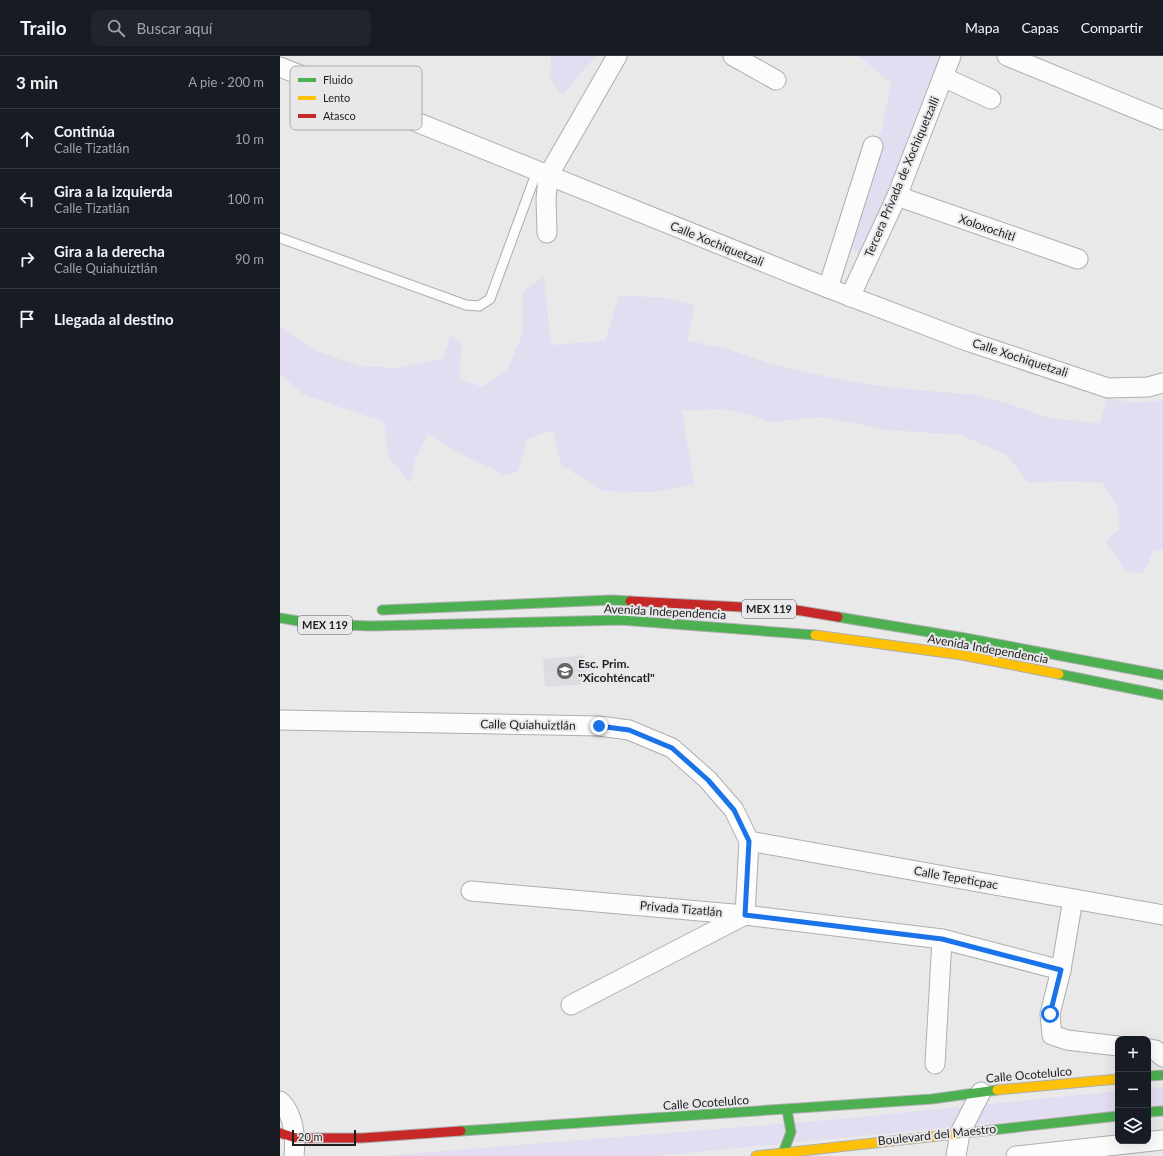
<!DOCTYPE html>
<html lang="es">
<head>
<meta charset="utf-8">
<style>
	body { margin:0; font-family:Lato,sans-serif; background:#20242c; color:#f1f3f6 }
	.controls { position:absolute; right:12px; bottom:12px; display:grid; overflow:hidden; border-radius:8px; box-shadow:0 4px 16px #0002 }
	.controls button { width:36px; height:36px; display:grid; place-items:center; padding:0; border:0; border-bottom:1px solid #363941; background:#171b24; color:#f1f3f6; font:20px sans-serif }
	.scale { position:absolute; left:12px; bottom:10px; width:64px; box-sizing:border-box; padding-left:4px; border:2px solid #1f1f20; border-top:0; font-size:11px; line-height:14px; white-space:nowrap; color:#1f1f20; -webkit-text-stroke:3px #e8e8eb; paint-order:stroke }
	.stop { position:absolute; width:12px; height:12px; margin:-9px; border:3px solid #1a73e8; border-radius:50%; background:#fff }
	.stop.end { background:#1a73e8; border-color:#fff; box-shadow:0 1px 4px #0008 }
	.list { margin:0; padding:0; list-style:none }
	h2 { display:flex; justify-content:space-between; align-items:center; height:52px; margin:0; padding:0 16px; font-size:17px }
	h2 small { font-size:13px; font-weight:400; color:#9ea1a6 }
	.list li { display:grid; grid-template-columns:26px 1fr auto; gap:12px; align-items:center; box-sizing:border-box; height:60px; padding:0 16px; border-top:1px solid #363941 }
	.list b { display:block; font-size:15px; white-space:nowrap }
	.list p { margin:0; font-size:13px; white-space:nowrap; color:#9ea1a6 }
	.list em { font-size:13px; font-style:normal; color:#9ea1a6 }
	.icon { flex:none; width:22px; height:22px; fill:none; stroke:currentColor; stroke-width:2; stroke-linecap:round; stroke-linejoin:round }
	.map { position:relative; flex:none; width:883px; height:1100px; overflow:hidden }
	header { display:flex; align-items:center; gap:24px; box-sizing:border-box; height:56px; padding:0 20px; background:#171b24; border-bottom:1px solid #363941 }
	header strong { font-size:19px }
	nav { display:flex; gap:22px; margin-inline-start:auto; font-size:14px }
	.search { width:280px; height:36px; background:#20242c; display:flex; align-items:center; gap:10px; box-sizing:border-box; padding:0 14px; border-radius:8px; color:#9ea1a6; font-size:15px }
	main { display:flex }
	aside { flex:1; background:#171b24 }
	.map>svg:first-child { display:block }
	.built { fill:#dddce2 }
	.green { fill:#e2ddf0 }
	.lines { fill:none; stroke-linecap:round; stroke-linejoin:round }
	.lane-casing { stroke:#aeaeaf; stroke-width:11 }
	.street-casing { stroke:#aeaeaf; stroke-width:21 }
	.fast-casing { stroke:#aeaeaf; stroke-width:11 }
	.slow-casing { stroke:#aeaeaf; stroke-width:11 }
	.jam-casing { stroke:#aeaeaf; stroke-width:11 }
	.lane { stroke:#fcfcfc; stroke-width:9 }
	.street { stroke:#fcfcfc; stroke-width:19 }
	.fast { stroke:#4caf50; stroke-width:9 }
	.slow { stroke:#ffc107; stroke-width:9 }
	.jam { stroke:#c62828; stroke-width:9 }
	.route { stroke:#1a73e8; stroke-width:5 }
	.labels { text-anchor:middle; stroke-width:4; stroke-linejoin:round; paint-order:stroke }
	.shield { fill:#e8e8eb; stroke:#5b5b5d; stroke-width:1 }
	.shield-label { font-size:11px; font-weight:bold; fill:#1f1f20 }
	.street-label { font-size:12px; fill:#1f1f20; stroke:#e8e8eb }
	.poi-label { font-size:12px; font-weight:bold; fill:#1f1f20; stroke:#e8e8eb; text-anchor:start }
	.key { fill:#e8e8eb; stroke:#acacae; stroke-width:1 }
	.key-label { font-size:11px; fill:#1f1f20 }
</style>
</head>
<body>
<header>
<strong>Trailo</strong>
<div class="search"><svg class="icon" aria-label="search" viewBox="0 0 24 24"><circle cx="10" cy="10" r="6"/><path d="M15 15l6 6"/></svg>Buscar aquí</div>
<nav><a>Mapa</a><a>Capas</a><a>Compartir</a></nav>
</header>
<main>
<aside>
<h2>3 min<small>A pie · 200 m</small></h2>
<ul class="list">
<li><svg class="icon" aria-label="ahead" viewBox="0 0 24 24"><path d="M12 20V5M6 11l6-6 6 6"/></svg><div><b>Continúa</b><p>Calle Tizatlán</p></div><em>10 m</em></li>
<li><svg class="icon" aria-label="left" viewBox="0 0 24 24"><path d="M17 20v-9H6M10 6l-5 5 5 5"/></svg><div><b>Gira a la izquierda</b><p>Calle Tizatlán</p></div><em>100 m</em></li>
<li><svg class="icon" aria-label="right" viewBox="0 0 24 24"><path d="M7 20v-9h11M14 6l5 5-5 5"/></svg><div><b>Gira a la derecha</b><p>Calle Quiahuiztlán</p></div><em>90 m</em></li>
<li><svg class="icon" aria-label="arrive" viewBox="0 0 24 24"><path d="M6 21V4h12l-3 4 3 4H6"/></svg><div><b>Llegada al destino</b></div></li>
</ul>
</aside>
<div class="map">
<svg width="883" height="1100" viewBox="0 0 883 1100">
	<rect width="100%" height="100%" fill="#e9e9ea"/>
	<path class="built" d="M305 599 307 628 265 631 263 603Z"/>
	<g class="green">
		<path d="M271 0H316L282 39 270 22Z"/>
		<path d="M576 0H665L630 98 580 198 564 186 565 152 602 73 611 27 584 4Z"/>
		<path d="M264 220 271 289 325 285 339 240 378 241 415 249 407 285 445 292 491 308 566 325 615 332 696 339 729 348 769 362 820 367 827 342 858 347 883 344V494L874 495 862 518 845 514 825 485 839 474 838 451 823 427 786 425 748 427 727 399 680 379 609 374 542 361 491 366 472 359 441 353 402 355 414 428 375 436 323 435 281 409 273 374 247 383 238 416 225 419 181 398 149 378 136 401 130 427 108 400 104 366 24 339 0 318V270L39 296 80 310 115 312 162 303 171 280 182 289 179 323 203 331 227 315 242 279 243 236Z"/>
		<path d="M883 1031V1051L868 1052V1033Z"/>
		<path d="M838 1035V1055L376 1100H101L549 1064Z"/>
	</g>
	<g class="lines">
		<defs>
			<path id="lane" d="M0 182 186 249 199 250 210 243 257 115"/>
			<g id="street">
				<path d="M453 0 496 24"/>
				<path d="M727 0 883 64"/>
				<path d="M0 11 548 232 687 285 828 332 868 331 883 327"/>
				<path d="M663 21 711 43"/>
				<path d="M617 140 798 203"/>
				<path d="M267 177 266 143 268 120 337 0"/>
				<path d="M548 232 593 90"/>
				<path d="M570 241 617 140 671 0"/>
				<path d="M0 664 319 670 349 674 392 692 428 724 454 754 469 785 465 859"/>
				<path d="M469 785 883 859"/>
				<path d="M191 835 465 859 662 883 781 914"/>
				<path d="M793 843 781 914 770 958 772 979 787 984 838 990"/>
				<path d="M291 949 465 859"/>
				<path d="M868 993 875 994 883 1001"/>
				<path d="M655 1008 662 883"/>
				<path d="M0 1045C14 1058 16 1082 14 1100"/>
				<path d="M676 1100 680 1077 701 1036"/>
				<path d="M736 1100 883 1084"/>
			</g>
			<g id="fast">
				<path d="M102 554 331 544 350 545"/>
				<path d="M558 561 685 582 883 619"/>
				<path d="M0 562 36 568 91 570 341 564 535 579"/>
				<path d="M779 618 883 639"/>
				<path d="M868 1020 883 1019"/>
				<path d="M868 1056 883 1055"/>
				<path d="M181 1075 652 1043 717 1034"/>
				<path d="M676 1078 838 1060"/>
				<path d="M503 1097 511 1076 507 1054"/>
			</g>
			<g id="slow">
				<path d="M535 579 682 599 779 618"/>
				<path d="M717 1034 838 1023"/>
				<path d="M476 1100 676 1078"/>
			</g>
			<g id="jam">
				<path d="M350 545 516 554 558 561"/>
				<path d="M0 1077 16 1082H82L181 1075"/>
			</g>
		</defs>
		<use href="#lane" class="lane-casing"/>
		<use href="#street" class="street-casing"/>
		<use href="#fast" class="fast-casing"/>
		<use href="#slow" class="slow-casing"/>
		<use href="#jam" class="jam-casing"/>
		<use href="#lane" class="lane"/>
		<use href="#street" class="street"/>
		<use href="#fast" class="fast"/>
		<use href="#slow" class="slow"/>
		<use href="#jam" class="jam"/>
	</g>
	<g class="lines">
		<path class="route" d="M319 670 349 674 392 692 428 724 454 754 469 785 465 859 662 883 781 914 770 958"/>
	</g>
	<defs>
		<symbol id="school-disc" viewBox="-11 -11 22 22"><circle r="9.5" fill="#666667" stroke="#e8e8eb"/><path d="M0-5L7-2L0 1L-7-2ZM-4 1L0 2.5L4 1V4Q0 6-4 4Z" fill="#fff"/></symbol>
	</defs>
	<g fill-rule="evenodd">
		<use href="#school-disc" x="275" y="605" width="20" height="20"/>
	</g>
	<g class="labels">
		<g class="shield">
			<rect x="462" y="544" width="54" height="18" rx="3"/>
			<rect x="18" y="560" width="54" height="18" rx="3"/>
		</g>
		<g class="shield-label">
			<text x="489" y="557">MEX 119</text>
			<text x="45" y="573">MEX 119</text>
		</g>
		<g class="street-label">
			<text transform="translate(622 121) rotate(-67)" y="4">Tercera Privada de Xochiquetzalli</text>
			<text transform="translate(707 172) rotate(19)" y="4">Xoloxochitl</text>
			<text transform="translate(437 188) rotate(22)" y="4">Calle Xochiquetzali</text>
			<text transform="translate(740 302) rotate(18)" y="4">Calle Xochiquetzali</text>
			<text transform="translate(385 556) rotate(3)" y="4">Avenida Independencia</text>
			<text transform="translate(708 593) rotate(10)" y="4">Avenida Independencia</text>
			<text transform="translate(248 669) rotate(1)" y="4">Calle Quiahuiztlán</text>
			<text transform="translate(676 822) rotate(10)" y="4">Calle Tepeticpac</text>
			<text transform="translate(401 853) rotate(5)" y="4">Privada Tizatlán</text>
			<text transform="translate(749 1019) rotate(-5)" y="4">Calle Ocotelulco</text>
			<text transform="translate(426 1047) rotate(-4)" y="4">Calle Ocotelulco</text>
			<text transform="translate(657 1079) rotate(-6)" y="4">Boulevard del Maestro</text>
		</g>
		<g class="poi-label">
			<text x="298" y="612">Esc. Prim.<tspan x="298" dy="14">"Xicohténcatl"</tspan></text>
		</g>
	</g>
	<rect x="10" y="10" width="132" height="64" rx="6" class="key"/>
	<rect x="18" y="22" width="18" height="4" fill="#4caf50"/>
	<rect x="18" y="40" width="18" height="4" fill="#ffc107"/>
	<rect x="18" y="58" width="18" height="4" fill="#c62828"/>
	<g class="key-label">
		<text x="43" y="28">Fluido</text>
		<text x="43" y="46">Lento</text>
		<text x="43" y="64">Atasco</text>
	</g>
</svg>
<div class="controls">
<button>+</button>
<button>−</button>
<button><svg class="icon" aria-label="layers" viewBox="0 0 24 24"><path d="M12 4l9 5-9 5-9-5zM3 14l9 5 9-5"/></svg></button>
</div>
<div class="scale">20 m</div>
<div class="stop" style="left:770px;top:958px"></div>
<div class="stop end" style="left:319px;top:670px"></div>
</div>
</main>
</body>
</html>
